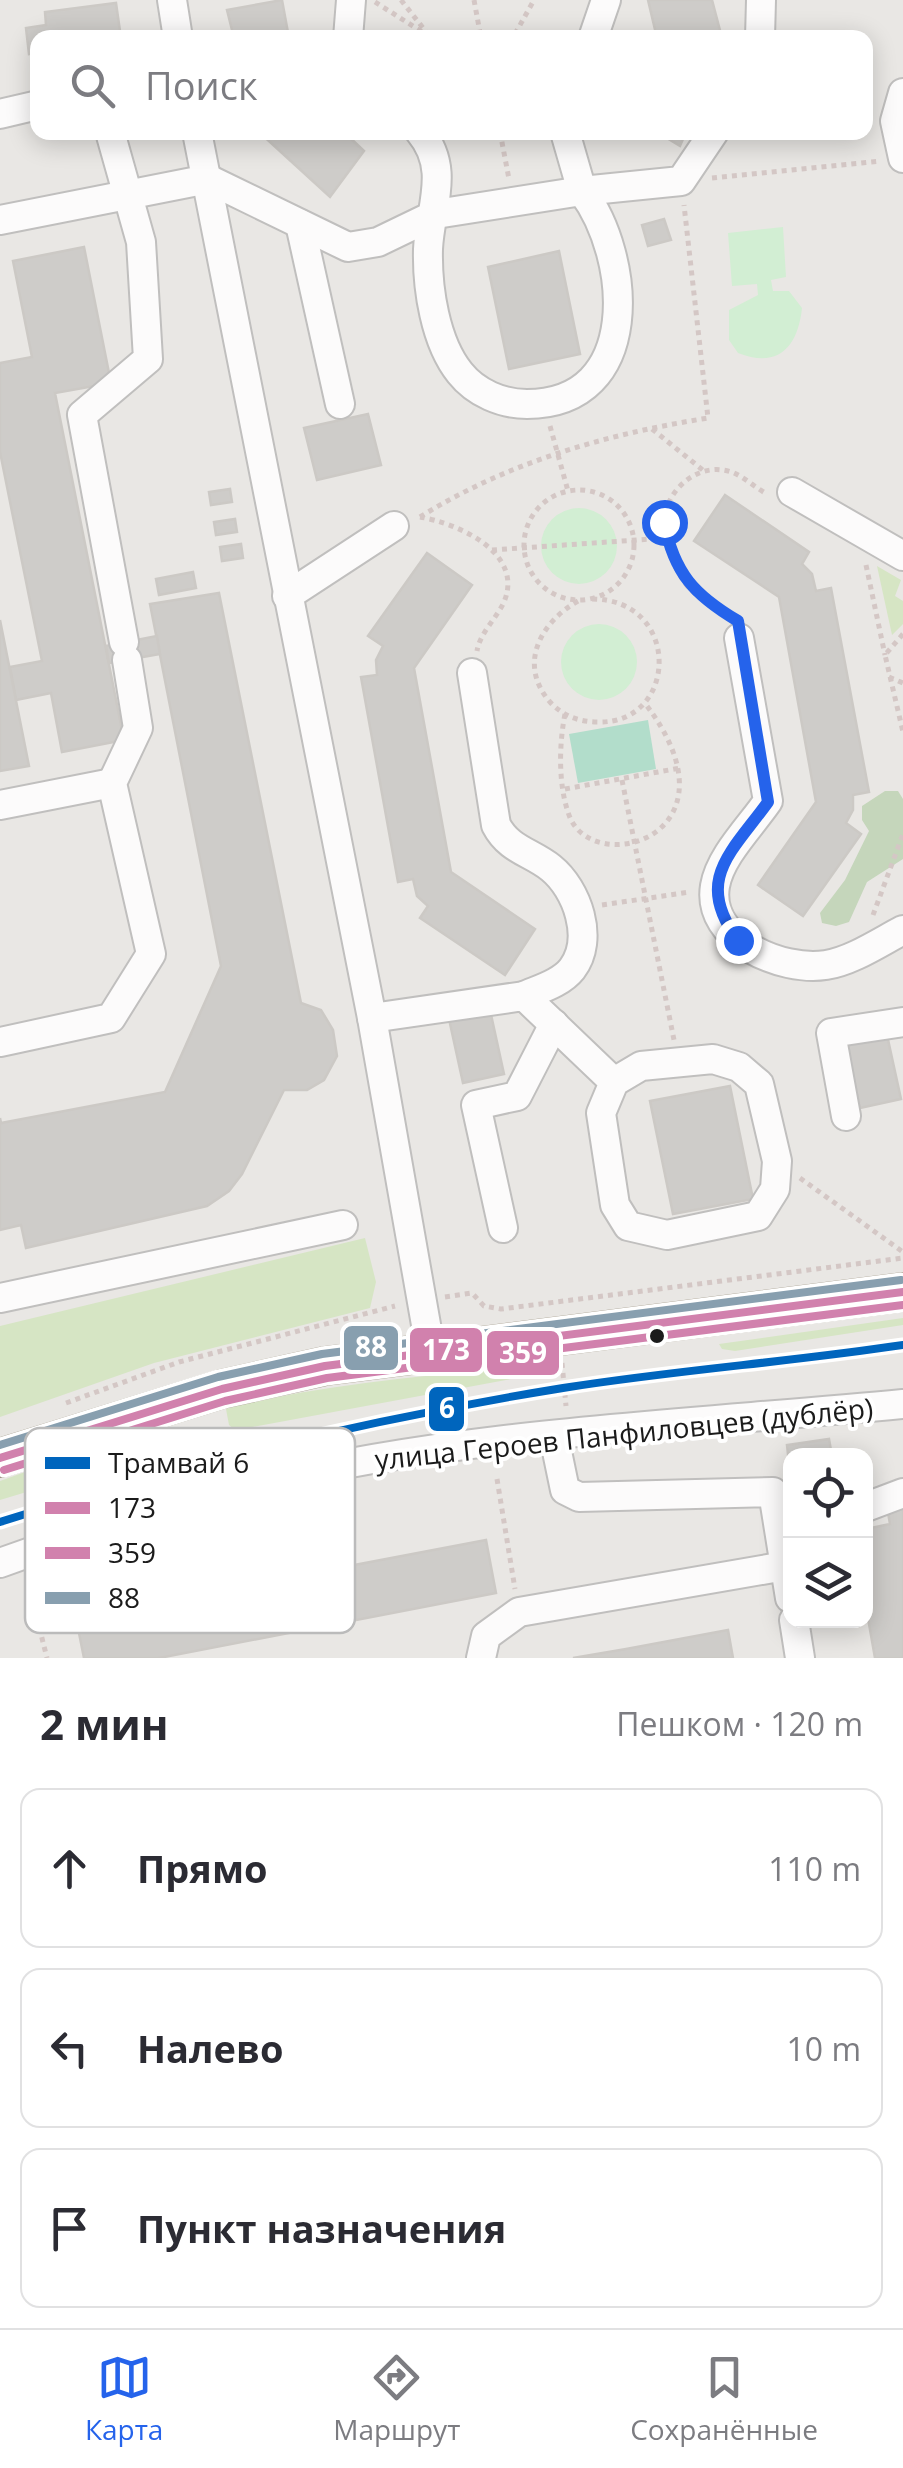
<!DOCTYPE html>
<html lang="ru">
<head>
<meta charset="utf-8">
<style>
	body { margin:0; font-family:"Open Sans",sans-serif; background:#f7f7f7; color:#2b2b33 }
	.controls { position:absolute; right:30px; bottom:30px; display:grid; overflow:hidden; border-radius:20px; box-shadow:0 5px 25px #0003 }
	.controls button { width:90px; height:90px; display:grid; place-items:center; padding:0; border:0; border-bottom:2px solid #e1e1e2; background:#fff; color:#2b2b33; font:50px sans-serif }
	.stop { position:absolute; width:30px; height:30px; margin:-22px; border:8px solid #2563eb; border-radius:50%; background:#fff }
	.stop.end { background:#2563eb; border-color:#fff; box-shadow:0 2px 10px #0008 }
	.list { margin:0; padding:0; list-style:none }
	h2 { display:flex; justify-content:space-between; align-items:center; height:130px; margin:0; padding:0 40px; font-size:42px }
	h2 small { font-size:32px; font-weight:400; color:#7c7c81 }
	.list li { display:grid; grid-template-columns:65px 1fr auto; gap:30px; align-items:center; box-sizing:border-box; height:160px; margin:0 20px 20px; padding:0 20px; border:2px solid #e1e1e2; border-radius:20px }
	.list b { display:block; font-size:38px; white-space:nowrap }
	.list em { font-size:32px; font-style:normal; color:#7c7c81 }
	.icon { flex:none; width:55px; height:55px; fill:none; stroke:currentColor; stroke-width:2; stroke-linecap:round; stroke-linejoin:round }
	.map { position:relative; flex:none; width:903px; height:1658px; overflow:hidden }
	.search { position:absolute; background:#fff; box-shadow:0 5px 25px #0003; left:30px; right:30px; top:30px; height:110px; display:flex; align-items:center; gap:25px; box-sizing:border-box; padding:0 35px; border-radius:20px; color:#7c7c81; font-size:38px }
	.sheet { height:670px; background:#fff }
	nav { display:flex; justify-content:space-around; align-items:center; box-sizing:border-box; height:140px; border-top:2px solid #e1e1e2; background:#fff; font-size:28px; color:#7c7c81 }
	nav a { display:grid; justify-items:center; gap:5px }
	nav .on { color:#2563eb }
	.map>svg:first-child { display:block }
	.grass { fill:#d6e5c4 }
	.forest { fill:#c5d6bb }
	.park { fill:#d2eed3 }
	.pitch { fill:#b2ddcb }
	.building { fill:#ceccc9; stroke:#ccc9c5; stroke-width:2.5 }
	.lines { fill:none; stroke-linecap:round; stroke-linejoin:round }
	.minor-casing { stroke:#c0bfbe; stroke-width:32 }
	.major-casing { stroke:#9d9483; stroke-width:40 }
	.path { stroke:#d4c7c5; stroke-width:5; stroke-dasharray:5 5; stroke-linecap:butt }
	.minor { stroke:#fcfbfb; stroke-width:28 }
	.major { stroke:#efeae4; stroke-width:35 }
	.bus-1-casing { stroke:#fff; stroke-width:15 }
	.bus-2-casing { stroke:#fff; stroke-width:15 }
	.bus-3-casing { stroke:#fff; stroke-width:15 }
	.bus-1 { stroke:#d181ad; stroke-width:8 }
	.bus-2 { stroke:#d181ad; stroke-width:8 }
	.bus-3 { stroke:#889faf; stroke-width:8 }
	.tram-1-casing { stroke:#fff; stroke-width:15 }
	.tram-1 { stroke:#0065bd; stroke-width:8 }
	.route { stroke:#2563eb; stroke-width:12 }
	.bus-dot { fill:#1b1b1b; stroke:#fff; stroke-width:4 }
	.labels { text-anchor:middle; stroke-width:8; stroke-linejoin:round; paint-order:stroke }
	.street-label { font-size:28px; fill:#1b1b1b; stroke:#fff }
	.key { fill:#fff; stroke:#bbb; stroke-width:2.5 }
	.key-label { font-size:28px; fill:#1b1b1b }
	.line-badge { stroke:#fff; stroke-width:4 }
	.badge-label { font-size:28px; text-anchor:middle; font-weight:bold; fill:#fff }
</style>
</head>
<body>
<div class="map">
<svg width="903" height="1658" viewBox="0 0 903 1658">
	<rect width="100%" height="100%" fill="#e9e7e4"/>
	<g class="grass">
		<path d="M877 566 901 580 895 596 903 601V624L892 635Z"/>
		<path d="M365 1238 376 1282 370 1308 154 1363 0 1417V1326Z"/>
		<path d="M903 1318V1325L735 1351 722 1349 719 1344Z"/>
		<path d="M534 1363H541L538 1374 247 1428 235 1430 229 1425 226 1409C326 1382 432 1377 534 1363Z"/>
		<path d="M39 1467 43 1487 0 1500V1481Z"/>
	</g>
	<path class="forest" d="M885 791H898L903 799V859L867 882 849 922 836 926 822 923 820 913 845 880 869 831 862 820V806Z"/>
	<g class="park">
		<path d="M783 227 786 277 771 280 773 291H789L802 308C798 347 778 369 738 353L729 340V310L758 295 757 284 732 286 728 233Z"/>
		<circle cx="579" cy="546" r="38"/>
		<circle cx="599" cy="662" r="38"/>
	</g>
	<path class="pitch" d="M648 720 656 769 578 783 569 734Z"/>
	<g class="building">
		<path d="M282 0 289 38H234L227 10Z"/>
		<path d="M648 0H712L722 38H657Z"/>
		<path d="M116 3 121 38H38V53L29 54 26 28 46 25 45 12Z"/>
		<path d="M259 132H344L364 151 330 197Z"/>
		<path d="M657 132H686L680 146Z"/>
		<path d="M664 219 671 240 648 246 642 225Z"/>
		<path d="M84 247 111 383 55 393 124 740 62 752 51 693 16 700 10 667 42 661 0 452V363L32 357 13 261Z"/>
		<path d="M559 251 580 354 509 369 488 267Z"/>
		<path d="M368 414 381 465 317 480 304 428Z"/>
		<path d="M230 489 232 502 211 505 209 492Z"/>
		<path d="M725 495 809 552 802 564 812 574 816 591 831 588 869 792 853 795V810L846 823 861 834 803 916 758 885 816 802 779 597 694 541Z"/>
		<path d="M235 519 237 532 216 535 214 522Z"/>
		<path d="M241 544 243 558 222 561 220 547Z"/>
		<path d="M427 553 472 585 414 668 451 872 535 929 505 975 420 918 428 906 417 896 413 879 398 882 361 677 377 675 376 660 383 646 368 636Z"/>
		<path d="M193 572 196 588 159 595 156 579Z"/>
		<path d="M219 593 301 1003 321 1010 333 1030 337 1056 324 1080 307 1090H284L242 1174 229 1191 207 1206 26 1248 21 1225 0 1230V1118L1 1123 165 1092 221 966 150 604Z"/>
		<path d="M0 620 29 766 0 771Z"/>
		<path d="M157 636 160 654 109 663 106 646Z"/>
		<path d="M490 1010 504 1074 463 1083 449 1019Z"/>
		<path d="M887 1035 901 1099 860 1108 846 1043Z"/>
		<path d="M730 1086 753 1199 673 1214 650 1101Z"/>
		<path d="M829 1439 832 1456H790V1472L787 1445Z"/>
		<path d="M903 1505V1658H875L866 1607V1529L890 1524 887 1507Z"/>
		<path d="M486 1540 496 1593 159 1658H84L76 1618Z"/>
		<path d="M728 1630 733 1658H573L626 1649Z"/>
	</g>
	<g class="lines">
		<defs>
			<g id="minor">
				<path d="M172 0 178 38"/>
				<path d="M348 38 351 0"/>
				<path d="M593 38 606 0"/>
				<path d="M760 38 761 0"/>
				<path d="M903 93 895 121 903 158"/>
				<path d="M0 114 38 105"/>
				<path d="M110 132 141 242 148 359 82 415 124 642"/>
				<path d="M197 132 372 1018 431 1353"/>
				<path d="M565 132 582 191 681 181 714 132"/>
				<path d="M0 220 208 179 348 247 378 242 436 214 582 191C632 257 643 404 527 404 502 404 476 393 460 373 435 342 427 288 428 249 430 207 451 169 420 132"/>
				<path d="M300 224 340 404"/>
				<path d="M792 492 903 556"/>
				<path d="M287 596 394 526"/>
				<path d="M739 638 768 801C751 826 720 856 715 886 706 940 782 972 826 965 852 961 880 942 903 930"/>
				<path d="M472 673 496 825C509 850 531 852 551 868 577 889 595 939 572 969 561 983 540 989 524 996"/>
				<path d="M0 805 112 783"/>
				<path d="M372 1018 524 996 614 1082 641 1066 713 1059 739 1067 759 1084 777 1161 775 1189 758 1216 667 1235 628 1226 615 1205 601 1113 614 1082"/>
				<path d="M0 1042 111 1018 151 954 112 783 138 728 127 660"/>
				<path d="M846 1116 831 1033 903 1022"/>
				<path d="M503 1228 476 1105 517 1096 554 1024"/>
				<path d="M0 1298 343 1225"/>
				<path d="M554 1437 565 1490 579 1497 773 1492 790 1598"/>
				<path d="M866 1507 903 1493"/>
				<path d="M0 1563C86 1532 173 1503 261 1482 465 1432 694 1424 903 1404"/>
				<path d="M794 1620 800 1658"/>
				<path d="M481 1658 486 1636 519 1612 785 1566"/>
			</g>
			<path id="major" d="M0 1458 222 1389 325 1366 903 1292"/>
		</defs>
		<use href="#minor" class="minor-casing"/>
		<use href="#major" class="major-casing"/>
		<g class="path">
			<path d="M401 0 431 38"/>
			<path d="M474 0 481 38"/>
			<path d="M375 2 427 35"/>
			<path d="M506 38 515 34 534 0"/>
			<path d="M500 132 509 179"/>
			<path d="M712 178 881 161"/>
			<path d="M550 426 568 491"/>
			<path d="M652 429 704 471"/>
			<circle cx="579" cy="545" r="55"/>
			<path d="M420 517C508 462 607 434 708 418L684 205"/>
			<path d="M420 517C456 523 525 552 504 602 496 619 480 633 477 651"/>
			<path d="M492 550 666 538"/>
			<path d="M866 565 885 655"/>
			<path d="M578 601C541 622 517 664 550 702 563 716 579 722 598 722 679 724 682 599 592 599"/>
			<path d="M729 616C714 607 695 597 685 583 674 567 664 544 664 524 664 490 700 459 734 473 745 478 756 488 767 494"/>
			<path d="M903 634 885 655 903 732"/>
			<path d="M889 677 903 683"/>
			<path d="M565 714C559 744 558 785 569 815 592 880 748 836 644 702"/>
			<path d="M622 780 674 1040"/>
			<path d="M565 789 680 768"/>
			<path d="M602 905 690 892"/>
			<path d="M873 915 903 834"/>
			<path d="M800 1178 903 1252"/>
			<path d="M445 1297 472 1293 484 1306 501 1309 903 1258"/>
			<path d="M562 1363 566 1406"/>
			<path d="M66 1403 179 1362 395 1306"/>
			<path d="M497 1479 515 1589"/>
			<path d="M27 1579 47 1658"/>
		</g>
		<use href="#minor" class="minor"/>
		<use href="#major" class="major"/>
		<defs>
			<path id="bus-1" d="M0 1458 222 1389 325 1366 903 1292"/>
			<path id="bus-2" d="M4 1470 225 1401 327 1378 903 1305"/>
			<path id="bus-3" d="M0 1445 218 1377 322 1354 901 1280"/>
		</defs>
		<use href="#bus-1" class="bus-1-casing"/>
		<use href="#bus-2" class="bus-2-casing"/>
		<use href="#bus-3" class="bus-3-casing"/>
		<use href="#bus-1" class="bus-1"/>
		<use href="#bus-2" class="bus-2"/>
		<use href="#bus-3" class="bus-3"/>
		<defs>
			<path id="tram-1" d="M0 1522C184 1463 372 1419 563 1388 676 1370 790 1362 903 1345"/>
		</defs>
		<use href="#tram-1" class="tram-1-casing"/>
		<use href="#tram-1" class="tram-1"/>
	</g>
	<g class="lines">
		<path class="route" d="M664 522C674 573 694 595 738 621L768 802C732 852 693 880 738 940"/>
	</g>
	<circle class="bus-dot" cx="657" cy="1336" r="9"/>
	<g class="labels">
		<g class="street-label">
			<text transform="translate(624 1434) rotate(-6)" y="10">улица Героев Панфиловцев (дублёр)</text>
		</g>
	</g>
	<rect x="25" y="1428" width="330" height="205" rx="15" class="key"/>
	<rect x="45" y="1457" width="45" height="12" fill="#0065bd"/>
	<rect x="45" y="1502" width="45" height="12" fill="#d181ad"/>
	<rect x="45" y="1547" width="45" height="12" fill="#d181ad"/>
	<rect x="45" y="1592" width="45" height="12" fill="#889faf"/>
	<g class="key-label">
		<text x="108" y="1473">Трамвай 6</text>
		<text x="108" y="1518">173</text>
		<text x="108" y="1563">359</text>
		<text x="108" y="1608">88</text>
	</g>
	<g class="line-badge">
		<rect x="342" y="1324" width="58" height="48" rx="10" fill="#889faf"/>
		<rect x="408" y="1326" width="76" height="48" rx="10" fill="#d181ad"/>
		<rect x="485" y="1329" width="76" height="48" rx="10" fill="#d181ad"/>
		<rect x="427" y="1385" width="39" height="48" rx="10" fill="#0065bd"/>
	</g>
	<g class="badge-label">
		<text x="371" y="1357">88</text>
		<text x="446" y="1360">173</text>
		<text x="523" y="1363">359</text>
		<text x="447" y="1418">6</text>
	</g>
</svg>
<div class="controls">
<button><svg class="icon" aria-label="locate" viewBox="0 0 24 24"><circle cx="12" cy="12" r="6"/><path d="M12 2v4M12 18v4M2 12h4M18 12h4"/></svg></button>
<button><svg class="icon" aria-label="layers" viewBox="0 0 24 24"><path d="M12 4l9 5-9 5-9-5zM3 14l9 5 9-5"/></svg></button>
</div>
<div class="stop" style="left:664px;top:522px"></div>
<div class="stop end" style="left:738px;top:940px"></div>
<div class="search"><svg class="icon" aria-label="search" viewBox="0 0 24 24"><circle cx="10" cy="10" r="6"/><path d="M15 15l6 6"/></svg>Поиск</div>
</div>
<section class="sheet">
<h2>2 мин<small>Пешком · 120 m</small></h2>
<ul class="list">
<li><svg class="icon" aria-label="ahead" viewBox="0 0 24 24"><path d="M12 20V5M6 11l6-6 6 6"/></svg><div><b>Прямо</b></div><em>110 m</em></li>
<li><svg class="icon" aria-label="left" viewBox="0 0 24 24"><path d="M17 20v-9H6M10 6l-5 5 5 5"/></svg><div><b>Налево</b></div><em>10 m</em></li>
<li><svg class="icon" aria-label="arrive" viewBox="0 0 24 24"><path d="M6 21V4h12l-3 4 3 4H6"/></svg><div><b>Пункт назначения</b></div></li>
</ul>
</section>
<nav>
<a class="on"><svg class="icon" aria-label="map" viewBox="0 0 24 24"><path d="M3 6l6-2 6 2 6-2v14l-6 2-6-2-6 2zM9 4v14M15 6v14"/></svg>Карта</a>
<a><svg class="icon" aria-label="directions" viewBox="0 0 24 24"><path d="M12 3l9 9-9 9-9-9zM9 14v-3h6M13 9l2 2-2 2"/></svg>Маршрут</a>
<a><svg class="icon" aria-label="saved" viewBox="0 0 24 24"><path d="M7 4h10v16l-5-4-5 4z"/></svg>Сохранённые</a>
</nav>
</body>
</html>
